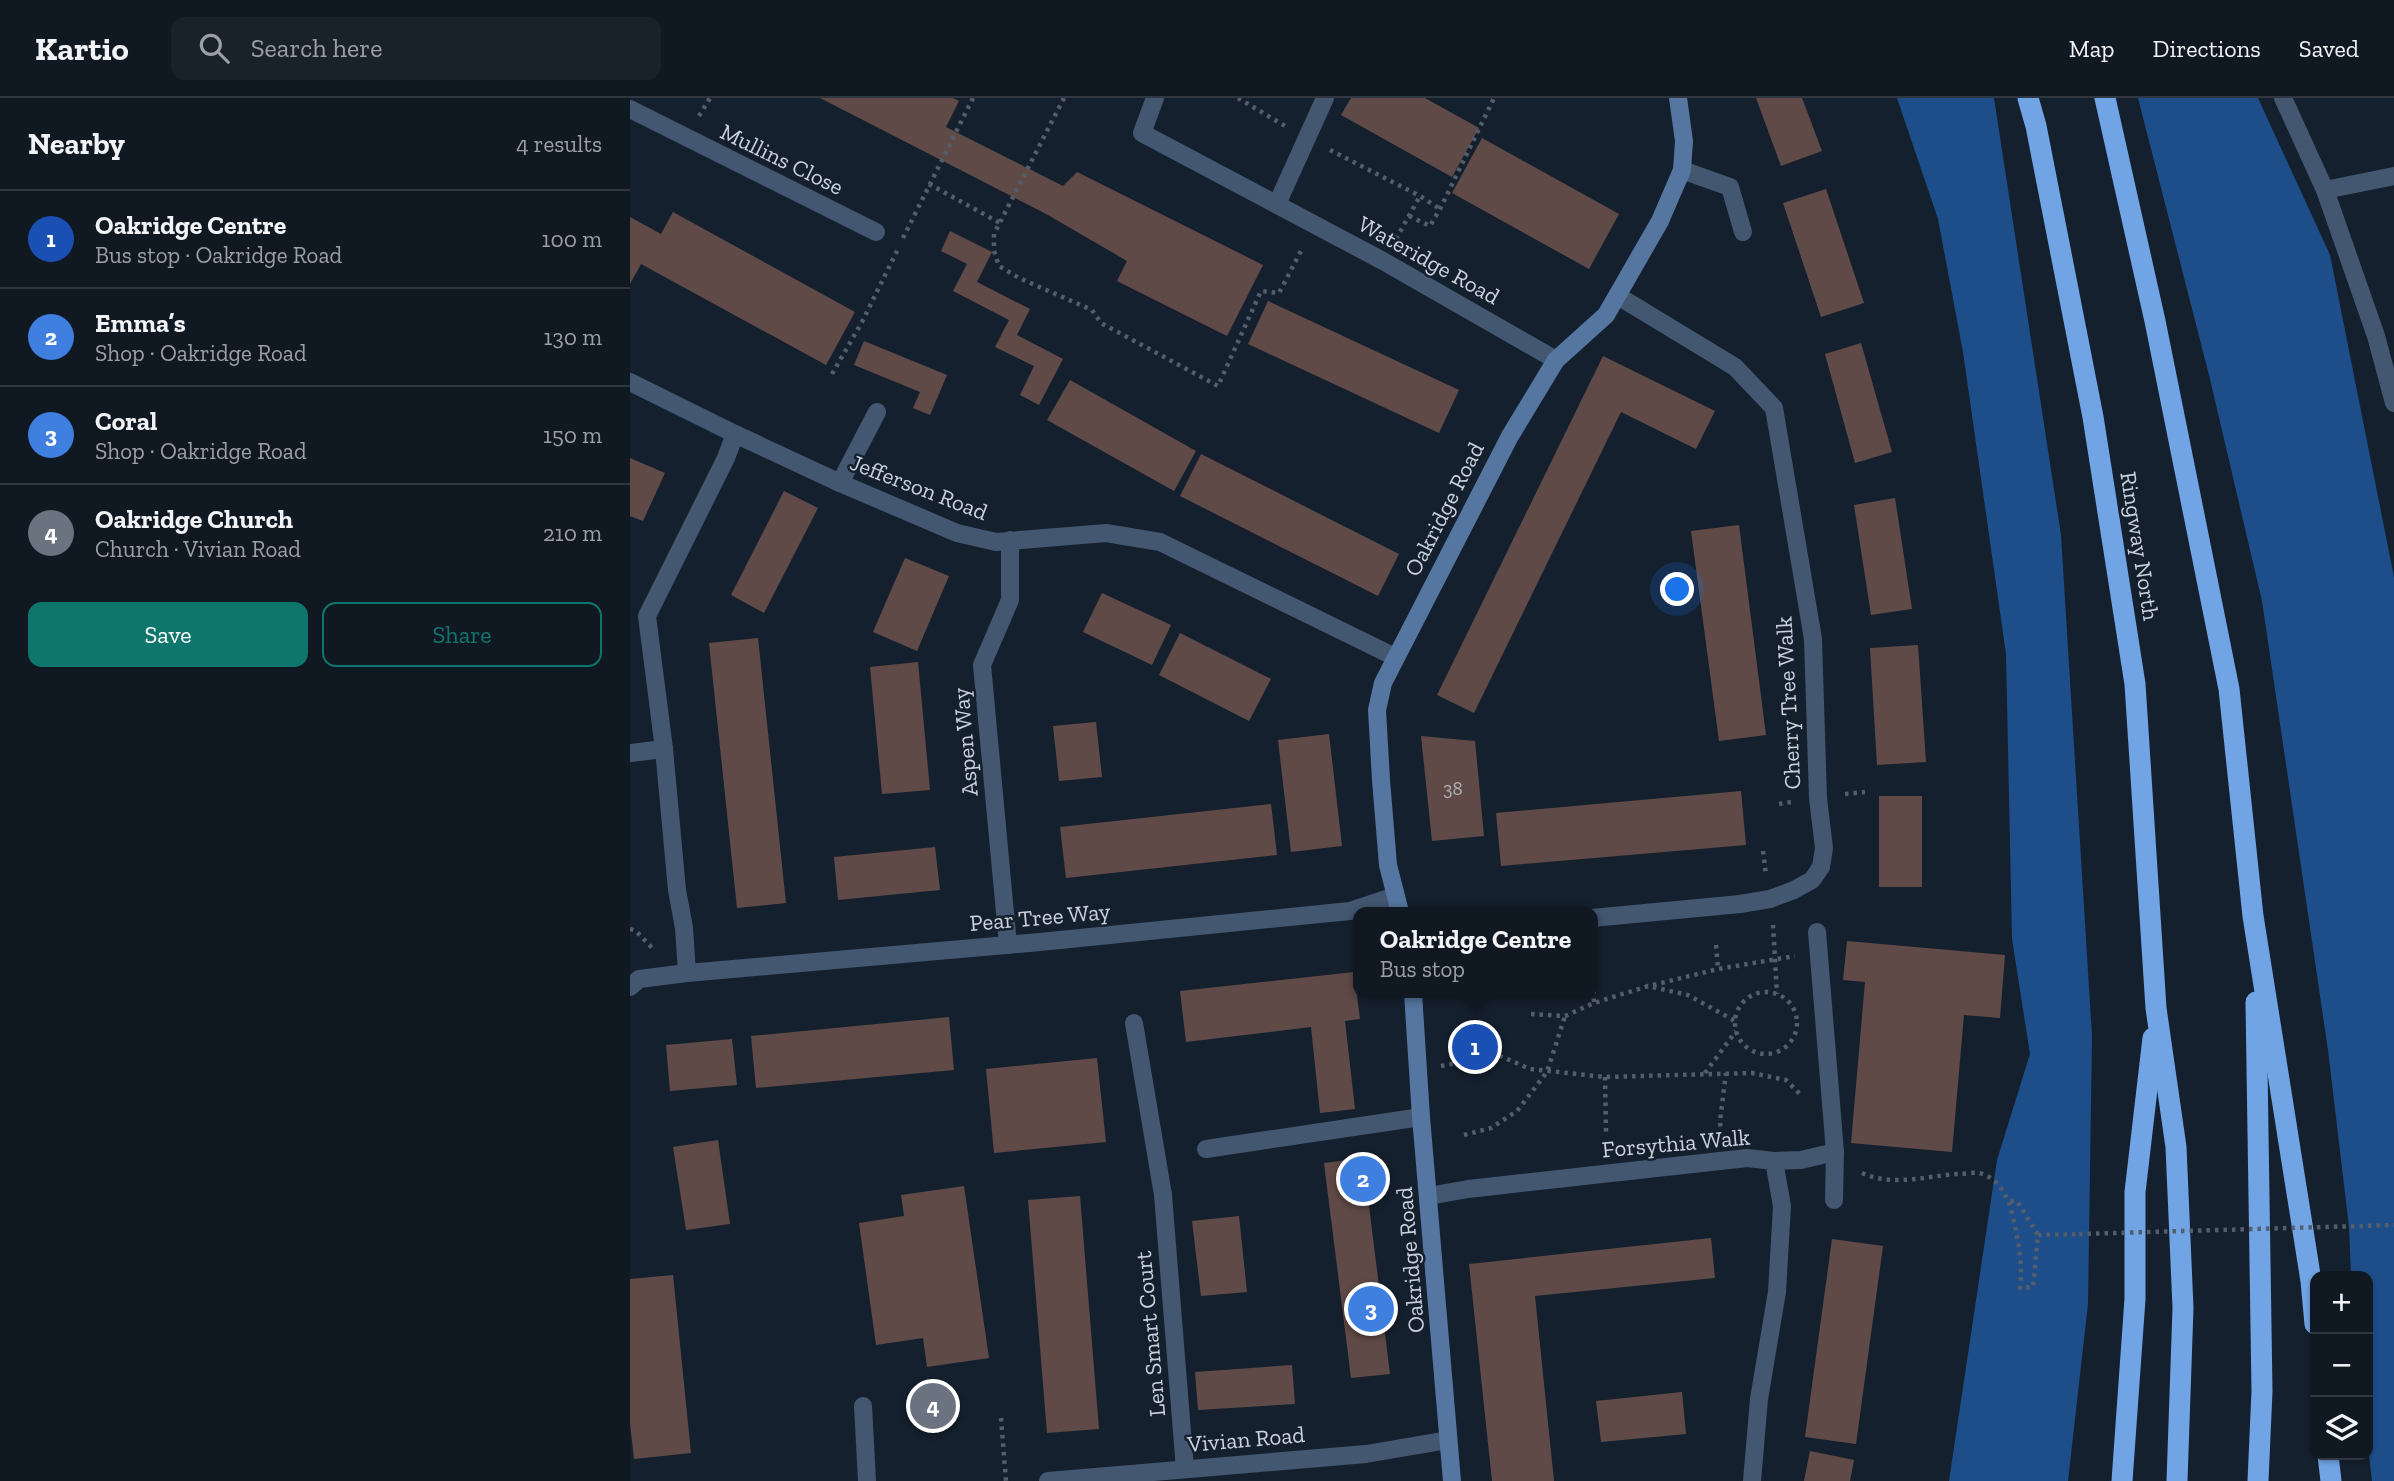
<!DOCTYPE html>
<html lang="en">
<head>
<meta charset="utf-8">
<style>
	body { margin:0; font-family:"Zilla Slab",serif; background:#19212a; color:#f1f3f6 }
	.controls { position:absolute; right:21px; bottom:21px; display:grid; overflow:hidden; border-radius:14px; box-shadow:0 2px 5px #0004 }
	.controls button { width:63px; height:63px; display:grid; place-items:center; padding:0; border:0; border-bottom:2px solid #303740; background:#101822; color:#f1f3f6; font:35px sans-serif }
	.you { position:absolute; left:1048px; top:492px; width:24px; height:24px; margin:-18px; border:5px solid #fff; border-radius:50%; background:#1a73e8; box-shadow:0 0 0 10px #1a73e833 }
	.badge { display:grid; place-items:center; width:46px; height:46px; border-radius:50%; background:#0f766e; color:#fff; font-size:23px; font-weight:700 }
	.pin { position:absolute; translate:-50% -50%; border:4px solid #fff; box-shadow:0 2px 7px #0006 }
	.popup { position:absolute; left:723px; top:809px; width:245px; height:91px; box-sizing:border-box; display:grid; place-content:center; border-radius:14px; background:#101822; filter:drop-shadow(0 2px 5px #0005); font-size:23px; white-space:nowrap; color:#9ca0a5 }
	.popup b { font-size:26px; color:#f1f3f6 }
	.popup::after { content:''; position:absolute; left:50%; top:100%; margin-left:-14px; border:14px solid transparent; border-top-color:#101822 }
	.list { margin:0; padding:0; list-style:none }
	h2 { display:flex; justify-content:space-between; align-items:center; height:91px; margin:0; padding:0 28px; font-size:30px }
	h2 small { font-size:23px; font-weight:400; color:#9ca0a5 }
	.list li { display:grid; grid-template-columns:46px 1fr auto; gap:21px; align-items:center; box-sizing:border-box; height:98px; padding:0 28px; border-top:2px solid #303740 }
	.list b { display:block; font-size:26px; white-space:nowrap }
	.list p { margin:0; font-size:23px; white-space:nowrap; color:#9ca0a5 }
	.list em { font-size:23px; font-style:normal; color:#9ca0a5 }
	.actions { display:flex; gap:14px; padding:21px 28px }
	.actions a { flex:1; padding:16px 0; border:2px solid #0f766e; border-radius:14px; text-align:center; font-size:24px; color:#0f766e }
	.actions .main { background:#0f766e; color:#fff }
	.icon { flex:none; width:38px; height:38px; fill:none; stroke:currentColor; stroke-width:2; stroke-linecap:round; stroke-linejoin:round }
	.map { position:relative; flex:none; width:1764px; height:1383px; overflow:hidden }
	header { display:flex; align-items:center; gap:42px; box-sizing:border-box; height:98px; padding:0 35px; background:#101822; border-bottom:2px solid #303740 }
	header strong { font-size:33px }
	nav { display:flex; gap:38px; margin-inline-start:auto; font-size:24px }
	.search { width:490px; height:63px; background:#19212a; display:flex; align-items:center; gap:18px; box-sizing:border-box; padding:0 24px; border-radius:14px; color:#9ca0a5; font-size:26px }
	main { display:flex }
	aside { flex:1; background:#101822 }
	.map>svg:first-child { display:block }
	.forest { fill:#1d4e89 }
	.building { fill:#604a47 }
	.lines { fill:none; stroke-linecap:round; stroke-linejoin:round }
	.path { stroke:#545d6a; stroke-width:4.5; stroke-dasharray:3.5 5; stroke-linecap:butt }
	.lane { stroke:#435771; stroke-width:18 }
	.street { stroke:#435771; stroke-width:18 }
	.secondary { stroke:#5576a0; stroke-width:18 }
	.highway { stroke:#70a4e4; stroke-width:21 }
	.path-bridge { stroke:#545d6a; stroke-width:4.5; stroke-dasharray:3.5 5; stroke-linecap:butt }
	.labels { text-anchor:middle; stroke-width:5; stroke-linejoin:round; paint-order:stroke }
	.number-label { font-size:19px; fill:#b0b0b7 }
	.street-label { font-size:23px; fill:#cbd2dc; stroke:#15202e }
</style>
</head>
<body>
<header>
<strong>Kartio</strong>
<div class="search"><svg class="icon" aria-label="search" viewBox="0 0 24 24"><circle cx="10" cy="10" r="6"/><path d="M15 15l6 6"/></svg>Search here</div>
<nav><a>Map</a><a>Directions</a><a>Saved</a></nav>
</header>
<main>
<aside>
<h2>Nearby<small>4 results</small></h2>
<ul class="list">
<li><span class="badge" style="background:#1a4fb4">1</span><div><b>Oakridge Centre</b><p>Bus stop · Oakridge Road</p></div><em>100 m</em></li>
<li><span class="badge" style="background:#3f7fe0">2</span><div><b>Emma’s</b><p>Shop · Oakridge Road</p></div><em>130 m</em></li>
<li><span class="badge" style="background:#3f7fe0">3</span><div><b>Coral</b><p>Shop · Oakridge Road</p></div><em>150 m</em></li>
<li><span class="badge" style="background:#6b7280">4</span><div><b>Oakridge Church</b><p>Church · Vivian Road</p></div><em>210 m</em></li>
</ul>
<div class="actions"><a class="main">Save</a><a>Share</a></div>
</aside>
<div class="map">
<svg width="1764" height="1383" viewBox="0 0 1764 1383">
	<rect width="100%" height="100%" fill="#15202e"/>
	<g class="forest">
		<path d="M1267 0H1364L1431 437 1462 938 1458 1206 1438 1383H1319L1367 1062 1400 956 1382 841 1376 556 1333 254 1308 121Z"/>
		<path d="M1508 0H1628L1700 157 1764 479V1383H1742L1738 1348V1178H1721L1719 1129 1698 952 1632 503 1579 277Z"/>
	</g>
	<g class="building">
		<path d="M190 0H323L329 3 316 29 433 88 447 74 633 167 597 238 487 183 497 163 418 117Z"/>
		<path d="M721 0H795L849 30 822 79 711 17Z"/>
		<path d="M1126 0H1172L1192 53 1151 68Z"/>
		<path d="M852 40 989 116 959 171 822 95Z"/>
		<path d="M1196 91 1234 205 1191 219 1153 105Z"/>
		<path d="M43 114 225 214 196 267 11 166 0 186V119L31 136Z"/>
		<path d="M320 133 362 154 347 184 400 211 387 237 433 261 409 307 390 297 404 268 365 249 379 222 323 193 337 166 311 153Z"/>
		<path d="M638 203 829 292 809 335 618 246Z"/>
		<path d="M234 243 317 277 300 317 283 310 290 294 224 267Z"/>
		<path d="M1231 245 1262 354 1225 365 1195 256Z"/>
		<path d="M973 258 1085 313 1066 351 991 314 844 615 807 597Z"/>
		<path d="M440 282 566 353 544 393 417 322Z"/>
		<path d="M571 356 769 456 748 498 550 398Z"/>
		<path d="M0 360 35 375 13 423 0 418Z"/>
		<path d="M154 393 188 410 134 515 101 497Z"/>
		<path d="M1265 400 1282 511 1241 517 1224 407Z"/>
		<path d="M1109 427 1136 637 1089 643 1061 433Z"/>
		<path d="M275 460 319 478 287 553 243 534Z"/>
		<path d="M472 495 541 527 522 567 453 534Z"/>
		<path d="M550 535 641 581 619 623 529 577Z"/>
		<path d="M128 540 156 805 107 810 79 545Z"/>
		<path d="M1288 547 1296 664 1247 667 1240 550Z"/>
		<path d="M288 564 300 692 252 696 240 569Z"/>
		<path d="M466 624 472 679 429 683 423 628Z"/>
		<path d="M699 636 712 748 661 754 648 642Z"/>
		<path d="M791 638 845 643 854 738 802 743Z"/>
		<path d="M1111 693 1116 747 871 768 866 715Z"/>
		<rect x="1249" y="698" width="43" height="91"/>
		<path d="M641 706 647 757 436 780 430 729Z"/>
		<path d="M305 749 310 792 208 802 204 759Z"/>
		<path d="M1217 843 1375 857 1370 920 1334 917 1322 1054 1221 1045 1235 884 1213 882Z"/>
		<path d="M724 874 730 921 715 923 725 1011 690 1015 681 929 556 944 550 893Z"/>
		<path d="M319 919 324 972 126 990 121 938Z"/>
		<path d="M102 941 107 987 40 993 36 947Z"/>
		<path d="M467 960 476 1044 364 1055 356 971Z"/>
		<path d="M88 1042 100 1126 56 1132 43 1049Z"/>
		<path d="M733 1060 760 1276 721 1280 694 1065Z"/>
		<path d="M334 1088 359 1260 297 1269 293 1240 246 1247 229 1125 274 1118 271 1097Z"/>
		<path d="M450 1098 469 1331 417 1335 398 1102Z"/>
		<path d="M609 1118 617 1194 571 1198 562 1123Z"/>
		<path d="M1081 1140 1085 1180 905 1198 924 1383H862L839 1166Z"/>
		<path d="M1202 1141 1253 1148 1226 1346 1175 1339Z"/>
		<path d="M43 1177 61 1355 4 1361 0 1325V1181Z"/>
		<path d="M662 1267 665 1306 568 1312 565 1274Z"/>
		<path d="M1052 1294 1056 1336 971 1344 966 1303Z"/>
		<path d="M1180 1353 1224 1362 1220 1383H1174Z"/>
	</g>
	<g class="lines">
		<g class="path">
			<path d="M434 0 364 136V153L369 168 389 180 462 212 471 225 588 288 631 193 649 195 673 149"/>
			<path d="M608 0 655 28"/>
			<path d="M69 18 80 0"/>
			<path d="M700 52 790 98 810 111"/>
			<path d="M299 86 370 125"/>
			<path d="M779 118 800 128 810 111 864 0"/>
			<path d="M273 140 343 0"/>
			<path d="M766 141 790 98"/>
			<path d="M202 276 232 224 268 151"/>
			<path d="M1215 696 1235 694"/>
			<path d="M1149 706 1161 704"/>
			<path d="M1133 753 1136 777"/>
			<path d="M1143 827 1147 896"/>
			<path d="M0 831 6 833 25 853"/>
			<path d="M1086 847 1088 871"/>
			<path d="M963 858 964 905"/>
			<path d="M1023 887 1088 871 1165 858"/>
			<circle cx="1136" cy="925" r="31"/>
			<path d="M901 916 935 918 964 905 1018 888 1058 897 1105 923"/>
			<path d="M811 968 868 957 900 971 975 979 1122 975 1156 982 1172 998"/>
			<path d="M1075 975 1106 933"/>
			<path d="M975 979 976 1034"/>
			<path d="M834 1037 861 1030 887 1013 917 974 935 918"/>
			<path d="M1091 1037 1090 1023 1096 975"/>
			<path d="M1232 1075C1263 1089 1295 1078 1328 1076 1334 1076 1343 1074 1349 1075 1368 1079 1378 1099 1382 1115 1388 1142 1393 1163 1390 1190L1403 1189 1408 1137 1387 1103H1380"/>
			<path d="M1408 1137 1449 1136"/>
			<path d="M371 1320 376 1383"/>
		</g>
		<g class="lane">
			<path d="M210 385 247 314"/>
			<path d="M1187 834 1205 1054 1204 1102"/>
			<path d="M504 925 533 1097"/>
			<path d="M576 1051 791 1019"/>
			<path d="M1144 1063 1171 1062 1205 1054"/>
			<path d="M233 1308 237 1383"/>
		</g>
		<g class="street">
			<path d="M525 0 512 35 753 163 926 262"/>
			<path d="M1653 0 1695 92 1746 238 1764 305"/>
			<path d="M0 11 246 134"/>
			<path d="M1052 72 1100 89 1113 134"/>
			<path d="M1695 92 1764 78"/>
			<path d="M647 106 695 0"/>
			<path d="M0 284 105 336 210 385 327 435 366 444 476 435 530 444 765 559"/>
			<path d="M0 655 34 651"/>
			<path d="M962 820 1110 806 1140 801 1164 792 1182 782 1191 769 1194 750 1188 700 1183 541 1144 310 1105 269 988 198"/>
			<path d="M378 847 352 567 380 502V442"/>
			<path d="M57 875 54 830 47 792 34 651 17 518 96 360 105 336"/>
			<path d="M0 889 9 881 57 875 410 844 720 813 765 798"/>
			<path d="M533 1097 555 1371"/>
			<path d="M799 1098 838 1091 1117 1060 1144 1063 1152 1108 1147 1194 1129 1301 1122 1383"/>
			<path d="M418 1383 736 1356 818 1342"/>
		</g>
		<g class="secondary">
			<path d="M770 814 758 767 751 682 747 612 753 585 880 338 926 262 976 217 1030 123 1052 72 1054 43 1048 0"/>
			<path d="M783 895 791 1019 822 1383"/>
		</g>
		<g class="highway">
			<path d="M1398 0 1406 28 1463 319 1505 586 1526 910 1546 1049 1553 1210 1547 1383"/>
			<path d="M1475 0 1525 223 1599 591 1623 818 1681 1183 1685 1226"/>
			<path d="M1626 904 1632 1293 1628 1383"/>
			<path d="M1698 1357 1701 1383"/>
			<path d="M1492 1383 1505 1201V1094L1523 940"/>
		</g>
		<path class="path-bridge" d="M1449 1136 1764 1127"/>
	</g>
	<g class="labels">
		<g class="number-label">
			<text x="823" y="697">38</text>
		</g>
		<g class="street-label">
			<text transform="translate(152 61) rotate(26)" y="8">Mullins Close</text>
			<text transform="translate(799 162) rotate(29)" y="8">Wateridge Road</text>
			<text transform="translate(289 389) rotate(21)" y="8">Jefferson Road</text>
			<text transform="translate(814 411) rotate(-63)" y="8">Oakridge Road</text>
			<text transform="translate(1510 448) rotate(81)" y="8">Ringway North</text>
			<text transform="translate(1158 605) rotate(-93)" y="8">Cherry Tree Walk</text>
			<text transform="translate(335 644) rotate(-95)" y="8">Aspen Way</text>
			<text transform="translate(410 819) rotate(-5)" y="8">Pear Tree Way</text>
			<text transform="translate(1046 1045) rotate(-5)" y="8">Forsythia Walk</text>
			<text transform="translate(780 1162) rotate(-95)" y="8">Oakridge Road</text>
			<text transform="translate(520 1236) rotate(-95)" y="8">Len Smart Court</text>
			<text transform="translate(616 1341) rotate(-5)" y="8">Vivian Road</text>
		</g>
	</g>
</svg>
<div class="controls">
<button>+</button>
<button>−</button>
<button><svg class="icon" aria-label="layers" viewBox="0 0 24 24"><path d="M12 4l9 5-9 5-9-5zM3 14l9 5 9-5"/></svg></button>
</div>
<div class="you"></div>
<div class="pin badge" style="left:845px;top:949px;background:#1a4fb4">1</div>
<div class="popup"><b>Oakridge Centre</b>Bus stop</div>
<div class="pin badge" style="left:733px;top:1081px;background:#3f7fe0">2</div>
<div class="pin badge" style="left:741px;top:1211px;background:#3f7fe0">3</div>
<div class="pin badge" style="left:303px;top:1308px;background:#6b7280">4</div>
</div>
</main>
</body>
</html>
